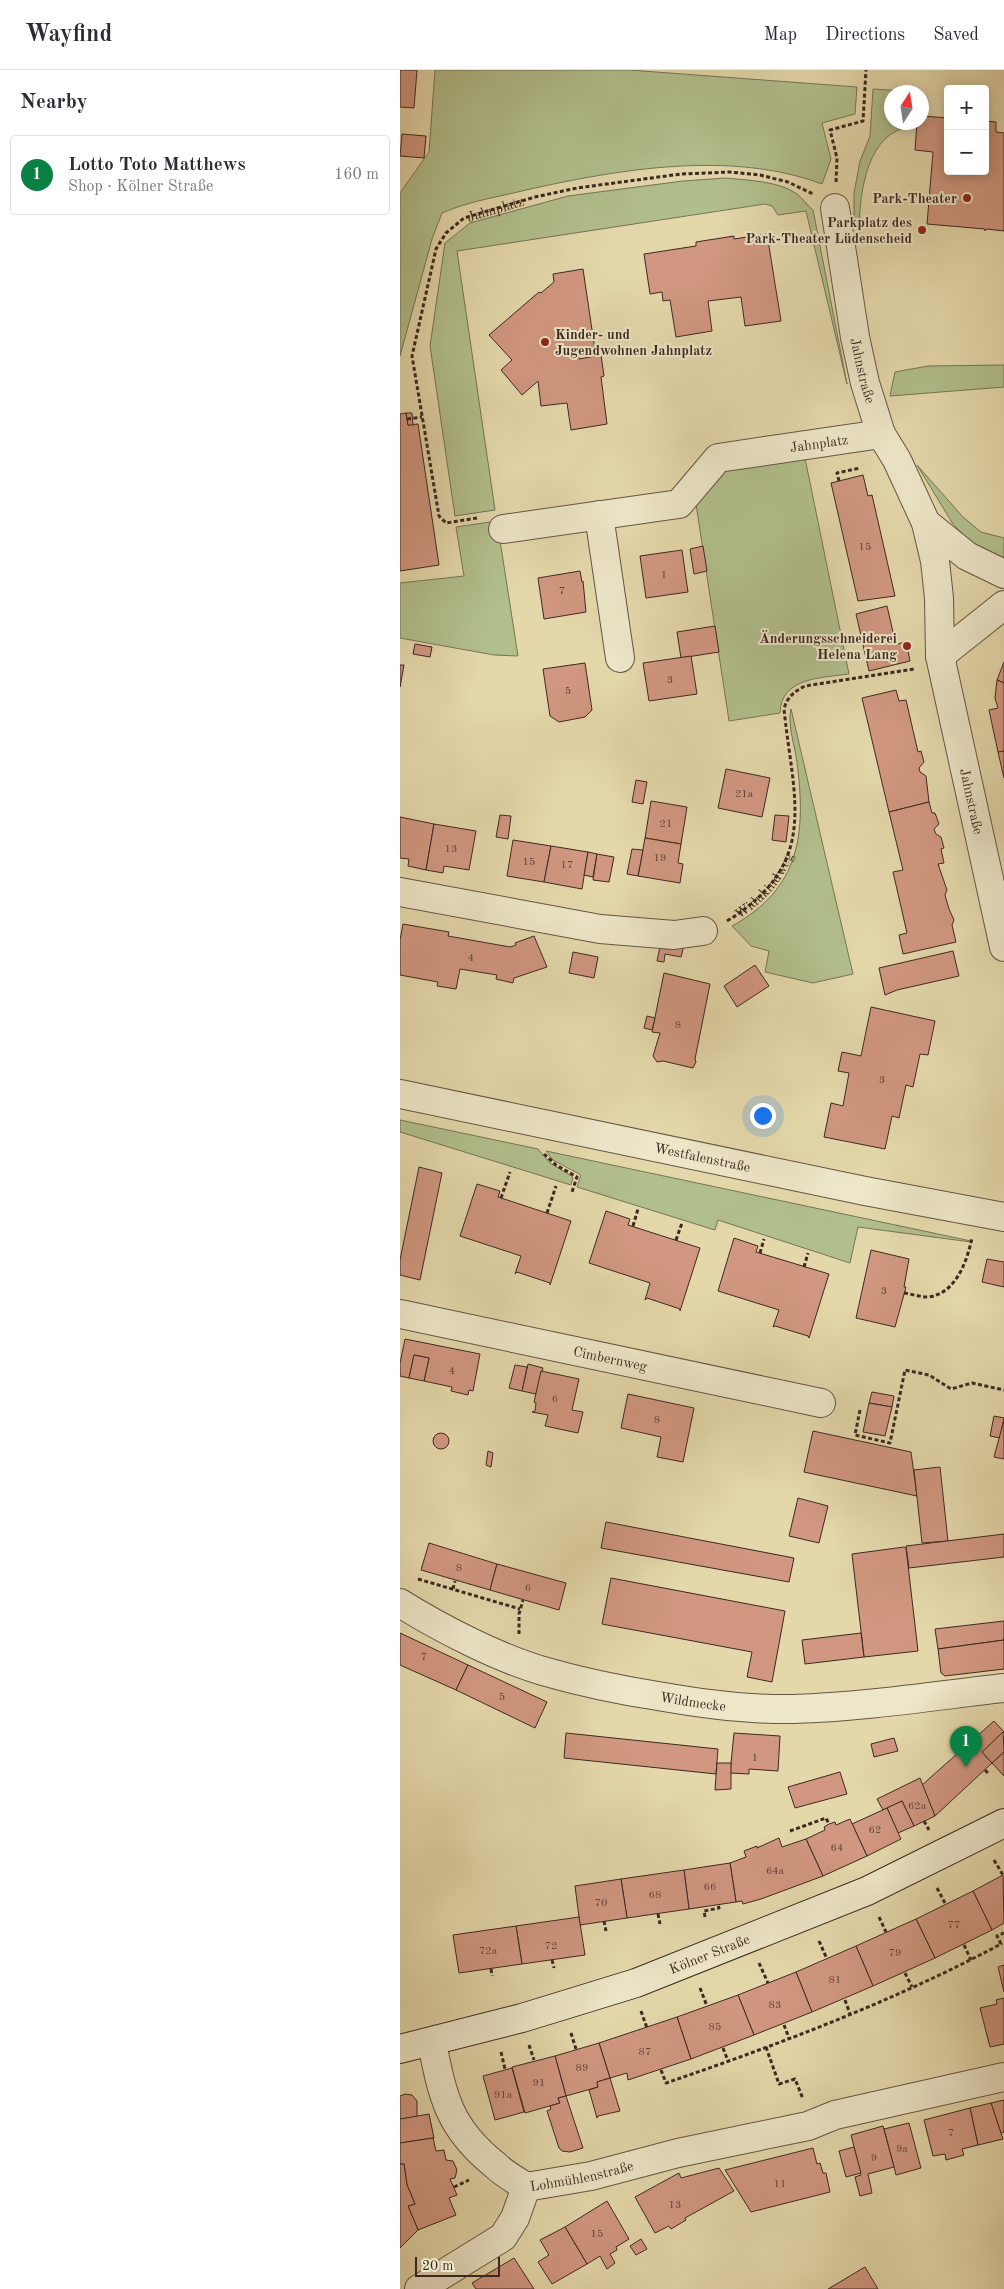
<!DOCTYPE html>
<html lang="en">
<head>
<meta charset="utf-8">
<style>
	body { margin:0; font-family:"Old Standard TT",serif; background:#f2f2f3; color:#2b2b33 }
	.controls { position:absolute; right:15px; top:15px; display:grid; overflow:hidden; border-radius:5px; box-shadow:0 2px 12px #0003 }
	.controls button { width:45px; height:45px; display:grid; place-items:center; padding:0; border:0; border-bottom:1px solid #e1e1e2; background:#fff; color:#2b2b33; font:25px sans-serif }
	.compass { position:absolute; left:484px; top:15px; width:45px; height:45px; border-radius:50%; background:#fff; box-shadow:0 2px 12px #0003; rotate:12deg }
	.scale { position:absolute; left:15px; bottom:12px; width:85px; box-sizing:border-box; padding-left:5px; border:2px solid #3c2821; border-top:0; font-size:14px; line-height:18px; white-space:nowrap; color:#3c2821; -webkit-text-stroke:4px #ede6c8; paint-order:stroke }
	.you { position:absolute; left:362px; top:1045px; width:18px; height:18px; margin:-12px; border:4px solid #fff; border-radius:50%; background:#1a73e8; box-shadow:0 0 0 8px #1a73e833 }
	.badge { display:grid; place-items:center; width:32px; height:32px; border-radius:50%; background:#0b8043; color:#fff; font-size:16px; font-weight:700 }
	.pin { position:absolute; translate:-50% -41px; filter:drop-shadow(0 1px 2px #0008) }
	.pin::after { content:''; position:absolute; top:26px; width:18px; height:15px; background:inherit; clip-path:polygon(0 0,100% 0,50% 100%) }
	.list { margin:0; padding:0; list-style:none }
	h2 { display:flex; justify-content:space-between; align-items:center; height:65px; margin:0; padding:0 20px; font-size:21px }
	h2 small { font-size:16px; font-weight:400; color:#7c7c81 }
	.list li { display:grid; grid-template-columns:32px 1fr auto; gap:15px; align-items:center; box-sizing:border-box; height:80px; margin:0 10px 10px; padding:0 10px; border:1px solid #e1e1e2; border-radius:5px }
	.list b { display:block; font-size:19px; white-space:nowrap }
	.list p { margin:0; font-size:16px; white-space:nowrap; color:#7c7c81 }
	.list em { font-size:16px; font-style:normal; color:#7c7c81 }
	.map { position:relative; flex:none; width:604px; height:2219px; overflow:hidden }
	header { display:flex; align-items:center; gap:30px; box-sizing:border-box; height:70px; padding:0 25px; background:#fff; border-bottom:1px solid #e1e1e2 }
	header strong { font-size:24px }
	nav { display:flex; gap:28px; margin-inline-start:auto; font-size:18px }
	main { display:flex }
	aside { flex:1; background:#fff }
	.map>svg:first-child { display:block }
	.green { fill:#b1bf8c; stroke:#767456 }
	.building { fill:#d19780; stroke:#3c2821 }
	.lines { fill:none; stroke-linecap:round; stroke-linejoin:round }
	.minor-casing { stroke:#665444; stroke-width:30 }
	.secondary-casing { stroke:#3c2821; stroke-width:30 }
	.path { stroke:#3c2821; stroke-width:3; stroke-dasharray:4 2.5; stroke-linecap:butt }
	.minor { stroke:#ede6c8; stroke-width:28 }
	.secondary { stroke:#ede6c8; stroke-width:28 }
	.poi-dot { fill:#8f2418; stroke:#ede6c8; stroke-width:2 }
	.labels { text-anchor:middle; stroke-width:4; stroke-linejoin:round; paint-order:stroke }
	.number-label { font-size:11px; fill:#614439 }
	.poi-label { font-size:14px; font-weight:bold; fill:#3c2821; stroke:#ede6c8; text-anchor:end }
	.street-label { font-size:14px; fill:#3c2821; stroke:#ede6c8 }
</style>
</head>
<body>
<header>
<strong>Wayfind</strong>
<nav><a>Map</a><a>Directions</a><a>Saved</a></nav>
</header>
<main>
<aside>
<h2>Nearby<small></small></h2>
<ul class="list">
<li><span class="badge">1</span><div><b>Lotto Toto Matthews</b><p>Shop · Kölner Straße</p></div><em>160 m</em></li>
</ul>
</aside>
<div class="map">
<svg width="604" height="2219" viewBox="0 0 604 2219">
	<rect width="100%" height="100%" fill="#e4d8ab"/>
	<filter id="stains"><feTurbulence type="fractalNoise" baseFrequency=".004" numOctaves="4"/><feColorMatrix values="0 0 0 0 .2 0 0 0 0 .09 0 0 0 0 .02 0 0 0 .5 -.17"/></filter>
	<radialGradient id="worn" r=".72"><stop offset=".6" stop-color="#630" stop-opacity="0"/><stop offset="1" stop-color="#630" stop-opacity=".3"/></radialGradient>
	<g class="green">
		<path d="M35 0H229L457 17 455 44 422 53 431 89 422 114C331 80 220 99 126 120 98 127 69 131 42 143L32 169 0 286V123L29 82Z"/>
		<path d="M473 19 520 22H492V52L511 53 503 54 504 58C464 69 459 131 459 165L454 147V123L460 91 470 66Z"/>
		<path d="M325 108C345 110 380 111 397 124 403 129 407 135 413 140L447 314 406 141 378 145 372 136 365 134 57 181 95 440 55 446 30 276 45 173 70 153 168 126 283 111Z"/>
		<path d="M604 295V317L490 326 495 302 528 296Z"/>
		<path d="M405 388 449 604C422 608 381 607 380 643L329 651 296 434 325 400Z"/>
		<path d="M517 395 563 447 581 462 604 468V490L573 475 553 454Z"/>
		<path d="M97 451 118 586 94 585 0 568V513L64 506 56 457Z"/>
		<path d="M391 639 453 904 413 913 365 902 369 881 351 876 332 856C401 818 406 763 397 692 395 676 387 654 391 639Z"/>
		<path d="M0 1050 138 1079 150 1093 173 1107 171 1115 0 1062Z"/>
		<path d="M146 1081 571 1171V1172L458 1157 450 1193 318 1150 315 1160 177 1117 181 1105 153 1090Z"/>
	</g>
	<g class="building">
		<path d="M0 0H17L14 38 0 37Z"/>
		<path d="M522 46 548 48V101H585V51L596 52V62L604 63V161L587 159 585 161V159L527 154 533 82 515 80 517 52H522Z"/>
		<path d="M2 64 26 66 24 88 0 86Z"/>
		<path d="M367 164 381 251 345 256 341 227 308 231 312 261 276 267 270 230 263 231 262 222 250 224 244 184 296 176V172L334 166V169Z"/>
		<path d="M183 199 195 280 178 282 179 289 201 285 204 306 201 307 207 354 171 360 167 333 141 336 138 311 122 325 101 300 112 290 89 265 139 222 141 223 154 212 153 204Z"/>
		<path d="M6 343 8 355 18 354 39 495 0 501V344Z"/>
		<path d="M6 343H12L13 355H8Z"/>
		<path d="M463 405 468 426 472 425 495 526 458 531 431 413Z"/>
		<path d="M303 476 307 501 294 504 290 479Z"/>
		<path d="M282 480 288 522 246 528 240 486Z"/>
		<path d="M180 501 182 512 183 511 186 542 144 549 138 508Z"/>
		<path d="M487 536 496 575 506 571 510 591 469 601 456 544Z"/>
		<path d="M315 556 319 582 281 588 277 562Z"/>
		<path d="M15 574 32 577 30 587 13 584Z"/>
		<path d="M291 586 297 624 249 631 243 593Z"/>
		<path d="M604 592V613L597 610Z"/>
		<path d="M185 593 192 640 185 647 159 652 150 646 143 599Z"/>
		<path d="M0 595H4L0 617Z"/>
		<path d="M597 610 604 613V681L598 682 589 640 598 638 595 628Z"/>
		<path d="M496 620 499 631 506 630 518 682 521 681 524 692 519 698 520 702 526 706 529 732 489 742 462 628Z"/>
		<path d="M604 681V708L598 682Z"/>
		<path d="M326 699 370 708 362 747 318 738Z"/>
		<path d="M236 710 247 712 243 734 232 732Z"/>
		<path d="M251 731 287 737 281 774 245 768Z"/>
		<path d="M529 732 532 743H535L539 754 534 759 536 764 541 767 544 778 541 779 544 793 538 794 547 820 545 825 549 839 554 850 552 855 556 872 503 884 499 865 507 863 493 802 503 800 489 742Z"/>
		<path d="M100 745 111 746 108 769 96 767Z"/>
		<path d="M375 745 389 746 386 772 372 770Z"/>
		<path d="M0 747 34 754 26 800 8 796 9 789 0 788Z"/>
		<path d="M34 754 76 761 69 800 44 796 43 803 26 800Z"/>
		<path d="M245 768 281 774 278 793 283 794 280 813 238 806Z"/>
		<path d="M113 770 151 776 144 812 107 806Z"/>
		<path d="M151 776 188 782 182 819 144 812Z"/>
		<path d="M232 779 243 780 238 806 227 804Z"/>
		<path d="M188 782 197 784 193 807 184 805Z"/>
		<path d="M197 784 214 787 209 812 193 810Z"/>
		<path d="M3 854 49 862 48 866 110 877 116 875 115 873 134 866 147 897 114 908 113 913 96 909 97 905 60 899 56 919 37 916 38 912 0 905V870Z"/>
		<path d="M261 872 284 875 281 887 265 884 264 892 257 891Z"/>
		<path d="M553 881 559 906 497 920 485 925 479 898Z"/>
		<path d="M173 882 198 887 194 908 169 903Z"/>
		<path d="M355 895 369 916 337 937 324 916Z"/>
		<path d="M264 903 310 914 295 989 296 992 293 998 263 991 257 992 253 986 260 963 252 962Z"/>
		<path d="M471 937 535 951 528 985 520 984 513 1017 506 1015 499 1048 492 1046 485 1079 424 1067 431 1033 443 1036 449 1003 438 1001 442 982 461 986Z"/>
		<path d="M247 946 255 948 252 960 244 958Z"/>
		<path d="M19 1097 42 1103 20 1210 0 1205V1190Z"/>
		<path d="M77 1114 100 1121 98 1127 171 1151 150 1215V1213L117 1202 115 1204 121 1186 60 1166Z"/>
		<path d="M206 1141 230 1149 228 1155 300 1178 280 1241V1239L247 1228 245 1230 250 1213 189 1193Z"/>
		<path d="M334 1168 358 1176 356 1182 429 1204 409 1268 408 1266 375 1256 373 1257 379 1240 318 1221Z"/>
		<path d="M471 1180 509 1189 504 1217H506L495 1257 456 1248Z"/>
		<path d="M587 1189 604 1192V1217L582 1212Z"/>
		<path d="M5 1269 80 1284 73 1321 69 1320 68 1325 51 1321 52 1317 24 1311 29 1288 14 1285 9 1308 0 1306V1293Z"/>
		<path d="M14 1285 29 1288 24 1311 9 1308Z"/>
		<path d="M128 1294 143 1298 136 1324 122 1321Z"/>
		<path d="M115 1295 127 1297 122 1321 109 1318Z"/>
		<path d="M141 1301 179 1309 172 1340 183 1342 178 1363 145 1356 148 1345 132 1342 135 1341 136 1333 134 1332Z"/>
		<path d="M472 1322 494 1326 492 1337 469 1333Z"/>
		<path d="M228 1324 294 1338 283 1392 257 1387 261 1367 221 1358Z"/>
		<path d="M469 1333 492 1337 485 1366 463 1362Z"/>
		<path d="M594 1346 604 1348 600 1368 590 1366Z"/>
		<path d="M604 1350V1389L594 1387Z"/>
		<path d="M413 1361 511 1382 517 1426 404 1402Z"/>
		<circle cx="41" cy="1371" r="8"/>
		<path d="M88 1381 93 1383 91 1397 86 1395Z"/>
		<path d="M540 1397 548 1471 522 1473 514 1400Z"/>
		<path d="M398 1428 428 1436 419 1473 389 1466Z"/>
		<path d="M206 1452 394 1488 389 1512 201 1478Z"/>
		<path d="M604 1464V1487L509 1498 506 1476Z"/>
		<path d="M29 1473 97 1494 90 1520 21 1500Z"/>
		<path d="M504 1477 506 1478 518 1581 464 1587 452 1484Z"/>
		<path d="M97 1494 166 1513 159 1540 90 1520Z"/>
		<path d="M211 1508 385 1541 372 1612 347 1607 352 1582 202 1554Z"/>
		<path d="M604 1551V1570L538 1579 535 1559Z"/>
		<path d="M0 1563 68 1595 56 1620 0 1595Z"/>
		<path d="M461 1563 464 1587 405 1594 402 1570Z"/>
		<path d="M604 1570V1599L545 1606 541 1603 538 1579Z"/>
		<path d="M68 1595 147 1632 135 1658 56 1620Z"/>
		<path d="M594 1651 604 1662 582 1682 592 1693 535 1746 522 1715Z"/>
		<path d="M603 1662 604 1682 592 1693 582 1682Z"/>
		<path d="M166 1663 318 1679 316 1704 164 1688Z"/>
		<path d="M334 1663 380 1666 378 1701 349 1699V1704L330 1703Z"/>
		<path d="M494 1668 498 1681 474 1687 471 1674Z"/>
		<path d="M604 1682V1706L592 1693Z"/>
		<path d="M317 1693H331V1719L315 1720Z"/>
		<path d="M440 1702 447 1724 395 1738 388 1717Z"/>
		<path d="M520 1708 535 1746 514 1756 502 1731 483 1740 477 1729Z"/>
		<path d="M502 1731 514 1756 498 1763 487 1738Z"/>
		<path d="M487 1738 501 1769 467 1786 452 1754Z"/>
		<path d="M450 1749 467 1786 423 1806 406 1769 425 1760 424 1757 429 1754 435 1752 436 1755Z"/>
		<path d="M379 1768 382 1777 406 1769 423 1806 361 1829 343 1834 342 1831 336 1832 330 1793 346 1787 344 1781 357 1776V1778Z"/>
		<path d="M330 1793 336 1832 289 1839 284 1800Z"/>
		<path d="M284 1800 289 1839 227 1848 221 1809Z"/>
		<path d="M603 1805 604 1853 592 1860 573 1821Z"/>
		<path d="M221 1809 227 1848 180 1855 175 1816Z"/>
		<path d="M573 1821 592 1860 535 1888 516 1849Z"/>
		<path d="M179 1847 185 1885 122 1894 116 1856Z"/>
		<path d="M516 1849 535 1888 473 1916 456 1876Z"/>
		<path d="M116 1856 122 1894 59 1903 53 1865Z"/>
		<path d="M456 1876 473 1916 412 1942 396 1902Z"/>
		<path d="M604 1895V1922L598 1897Z"/>
		<path d="M396 1902 412 1942 354 1965 338 1925Z"/>
		<path d="M338 1925 354 1965 291 1989 277 1947Z"/>
		<path d="M604 1928V1974L590 1977 580 1938 597 1934 596 1930Z"/>
		<path d="M277 1947 291 1989 228 2010 227 2003 210 2008 199 1973Z"/>
		<path d="M199 1973 210 2008 197 2012 198 2017 166 2026 155 1986Z"/>
		<path d="M155 1986 166 2026 158 2028 160 2033 125 2043 112 1997Z"/>
		<path d="M112 1998 124 2042 95 2050 83 2006Z"/>
		<path d="M210 2008 220 2041 198 2046 197 2048 189 2020 198 2017 197 2012Z"/>
		<path d="M5 2024 12 2025 17 2031V2047L0 2049V2026Z"/>
		<path d="M166 2026 183 2078 170 2082 162 2081 159 2078 147 2041 151 2039 150 2036 160 2033 158 2028Z"/>
		<path d="M604 2030V2062L601 2063 591 2033Z"/>
		<path d="M591 2033 603 2069 578 2075 570 2038Z"/>
		<path d="M570 2038 578 2075 562 2079 564 2085 546 2090 545 2084 533 2086 524 2050Z"/>
		<path d="M29 2044 34 2068H33L0 2073V2049Z"/>
		<path d="M509 2053 521 2098 496 2105 484 2059Z"/>
		<path d="M483 2056 494 2097 468 2104 472 2123 460 2126 455 2107 461 2105 451 2065Z"/>
		<path d="M33 2068 36 2081 44 2080 46 2090 53 2091 57 2100 55 2108 50 2109 57 2125 49 2128 56 2145 18 2160 8 2136 15 2134 7 2115 4 2094H0V2073Z"/>
		<path d="M454 2077 461 2103 446 2107 439 2081Z"/>
		<path d="M413 2078 417 2094 420 2093 423 2103H426L430 2122 351 2142 325 2100Z"/>
		<path d="M0 2094H4L7 2115 15 2134 8 2136 18 2160 0 2178Z"/>
		<path d="M319 2098 334 2121 285 2148 286 2150 271 2159 269 2156 255 2163 235 2127 279 2103 281 2108Z"/>
		<path d="M207 2131 229 2169 216 2177 217 2180 210 2184 215 2193 207 2199 200 2186 187 2194 165 2157Z"/>
		<path d="M165 2157 187 2194 152 2214 138 2192 149 2185 140 2170Z"/>
		<path d="M241 2169 247 2179 236 2185 230 2176Z"/>
		<path d="M114 2188 134 2219H76L72 2213Z"/>
		<path d="M465 2197 478 2219H428Z"/>
	</g>
	<g class="lines">
		<defs>
			<g id="minor">
				<path id="s3" d="M435 138 455 267 465 313 481 364 497 390 526 453 535 491 539 528 540 586 604 877"/>
				<path d="M199 445 220 588"/>
				<path d="M526 453 567 486 604 504"/>
				<path id="s4" d="M103 459 279 434 318 388 481 364"/>
				<path d="M540 586 604 535"/>
				<path d="M0 822 200 859 274 865 303 861"/>
				<path id="s5" d="M0 1024 465 1121 604 1147"/>
				<path id="s6" d="M0 1244 421 1333"/>
				<path id="s7" d="M0 1533C40 1558 98 1588 143 1601 181 1612 219 1620 258 1626 303 1634 347 1640 393 1639 463 1637 534 1626 604 1618"/>
				<path id="s8" d="M32 1973C43 2028 49 2058 95 2095 104 2104 116 2110 126 2117L191 2106 278 2083 408 2056 435 2045 604 2007"/>
				<path d="M19 2219 103 2167 115 2148 126 2117"/>
			</g>
			<g id="secondary">
				<path id="s9" d="M0 1979 122 1948 236 1913 467 1821 604 1753"/>
			</g>
		</defs>
		<use href="#minor" class="minor-casing"/>
		<use href="#secondary" class="secondary-casing"/>
		<g class="path">
			<path d="M436 112 437 88 430 60 463 51 466 0"/>
			<path d="M7 349 22 347"/>
			<path d="M439 411 437 403 460 398"/>
			<path id="s1" d="M77 448 46 453 39 446 12 286 36 179 46 163 64 148 135 127 177 118 281 104 330 102 360 105 388 112 413 124"/>
			<path id="s2" d="M327 851C421 793 393 729 384 639 387 627 395 621 405 616L514 599"/>
			<path d="M144 1084 156 1095 177 1107 172 1122"/>
			<path d="M101 1128 110 1102"/>
			<path d="M147 1143 156 1116"/>
			<path d="M233 1156 238 1139"/>
			<path d="M276 1170 282 1153"/>
			<path d="M360 1183 364 1169"/>
			<path d="M404 1197 408 1183"/>
			<path d="M504 1223C512 1224 520 1227 528 1227 556 1224 567 1191 572 1168"/>
			<path d="M460 1340 455 1365 490 1373 505 1300 529 1305 551 1319 572 1313 604 1320"/>
			<path d="M18 1509 120 1539"/>
			<path d="M53 1519 55 1511"/>
			<path d="M119 1564V1544L123 1530"/>
			<path d="M585 1700 589 1704"/>
			<path d="M524 1751 529 1760"/>
			<path d="M390 1761 426 1748 429 1754"/>
			<path d="M594 1790 603 1805"/>
			<path d="M537 1818 546 1835"/>
			<path d="M258 1844 260 1854"/>
			<path d="M305 1847 304 1841 319 1838 318 1834"/>
			<path d="M479 1847 486 1862"/>
			<path d="M204 1851 206 1861"/>
			<path d="M419 1871 427 1889"/>
			<path d="M564 1875 571 1890"/>
			<path d="M152 1890 154 1898"/>
			<path d="M359 1893 368 1913"/>
			<path d="M91 1899 92 1906"/>
			<path d="M505 1903 512 1917"/>
			<path d="M300 1918 307 1936"/>
			<path d="M445 1930 450 1944"/>
			<path d="M241 1941 247 1958"/>
			<path d="M384 1955 389 1968"/>
			<path d="M171 1963 176 1979"/>
			<path d="M129 1975 134 1990"/>
			<path d="M366 1977 379 2014 395 2009 403 2029"/>
			<path d="M323 1978 328 1991"/>
			<path d="M101 1982 105 1999"/>
			<path d="M261 2000 266 2013C380 1974 494 1931 601 1874L597 1866 604 1863"/>
			<path d="M54 2117 69 2110"/>
		</g>
		<use href="#minor" class="minor"/>
		<use href="#secondary" class="secondary"/>
	</g>
	<g class="poi-dot">
		<circle cx="567" cy="128" r="5"/>
		<circle cx="522" cy="160" r="5"/>
		<circle cx="145" cy="272" r="5"/>
		<circle cx="507" cy="576" r="5"/>
	</g>
	<g class="labels">
		<g class="number-label">
			<text x="465" y="480">15</text>
			<text x="264" y="508">1</text>
			<text x="162" y="524">7</text>
			<text x="270" y="613">3</text>
			<text x="168" y="624">5</text>
			<text x="344" y="727">21a</text>
			<text x="266" y="757">21</text>
			<text x="51" y="782">13</text>
			<text x="260" y="791">19</text>
			<text x="129" y="795">15</text>
			<text x="167" y="798">17</text>
			<text x="71" y="891">4</text>
			<text x="278" y="958">8</text>
			<text x="482" y="1013">3</text>
			<text x="484" y="1224">3</text>
			<text x="52" y="1304">4</text>
			<text x="155" y="1332">6</text>
			<text x="257" y="1353">8</text>
			<text x="59" y="1501">8</text>
			<text x="128" y="1521">6</text>
			<text x="24" y="1590">7</text>
			<text x="102" y="1630">5</text>
			<text x="355" y="1691">1</text>
			<text x="517" y="1739">62a</text>
			<text x="475" y="1763">62</text>
			<text x="437" y="1781">64</text>
			<text x="375" y="1804">64a</text>
			<text x="310" y="1820">66</text>
			<text x="255" y="1828">68</text>
			<text x="201" y="1836">70</text>
			<text x="554" y="1858">77</text>
			<text x="151" y="1879">72</text>
			<text x="88" y="1884">72a</text>
			<text x="495" y="1886">79</text>
			<text x="435" y="1913">81</text>
			<text x="375" y="1938">83</text>
			<text x="315" y="1960">85</text>
			<text x="245" y="1985">87</text>
			<text x="182" y="2001">89</text>
			<text x="139" y="2016">91</text>
			<text x="103" y="2028">91a</text>
			<text x="551" y="2066">7</text>
			<text x="502" y="2082">9a</text>
			<text x="474" y="2091">9</text>
			<text x="380" y="2117">11</text>
			<text x="275" y="2138">13</text>
			<text x="197" y="2167">15</text>
		</g>
		<g class="poi-label">
			<text x="557" y="133">Park-Theater</text>
			<text x="512" y="157">Parkplatz des<tspan x="512" dy="16">Park-Theater Lüdenscheid</tspan></text>
			<text x="155" y="269" text-anchor="start">Kinder- und<tspan x="155" dy="16">Jugendwohnen Jahnplatz</tspan></text>
			<text x="497" y="573">Änderungsschneiderei<tspan x="497" dy="16">Helena Lang</tspan></text>
		</g>
		<g class="street-label">
			<text dy="5" stroke="none"><textPath href="#s1" startOffset="388">Jahnplatz</textPath></text>
			<text dy="5" stroke="none"><textPath href="#s3" startOffset="165">Jahnstraße</textPath></text>
			<text dy="5" stroke="none"><textPath href="#s4" startOffset="340">Jahnplatz</textPath></text>
			<text dy="5" stroke="none"><textPath href="#s3" startOffset="614">Jahnstraße</textPath></text>
			<text dy="5" stroke="none"><textPath href="#s2" startOffset="52">Widukindweg</textPath></text>
			<text dy="5" stroke="none"><textPath href="#s5" startOffset="309">Westfalenstraße</textPath></text>
			<text dy="5" stroke="none"><textPath href="#s6" startOffset="215">Cimbernweg</textPath></text>
			<text dy="5" stroke="none"><textPath href="#s7" startOffset="312">Wildmecke</textPath></text>
			<text dy="5" stroke="none"><textPath href="#s9" startOffset="324">Kölner Straße</textPath></text>
			<text dy="5" stroke="none"><textPath href="#s8" startOffset="236">Lohmühlenstraße</textPath></text>
		</g>
	</g>
	<rect width="100%" height="100%" filter="url(#stains)"/>
	<rect width="100%" height="100%" fill="url(#worn)"/>
</svg>
<div class="controls">
<button>+</button>
<button>−</button>
</div>
<svg class="compass" viewBox="-18 -18 36 36"><path d="M0-13l5 13h-10z" fill="#e53935"/><path d="M0 13l5-13h-10z" fill="#7c7c81"/></svg>
<div class="scale">20 m</div>
<div class="you"></div>
<div class="pin badge" style="left:566px;top:1697px">1</div>
</div>
</main>
</body>
</html>
